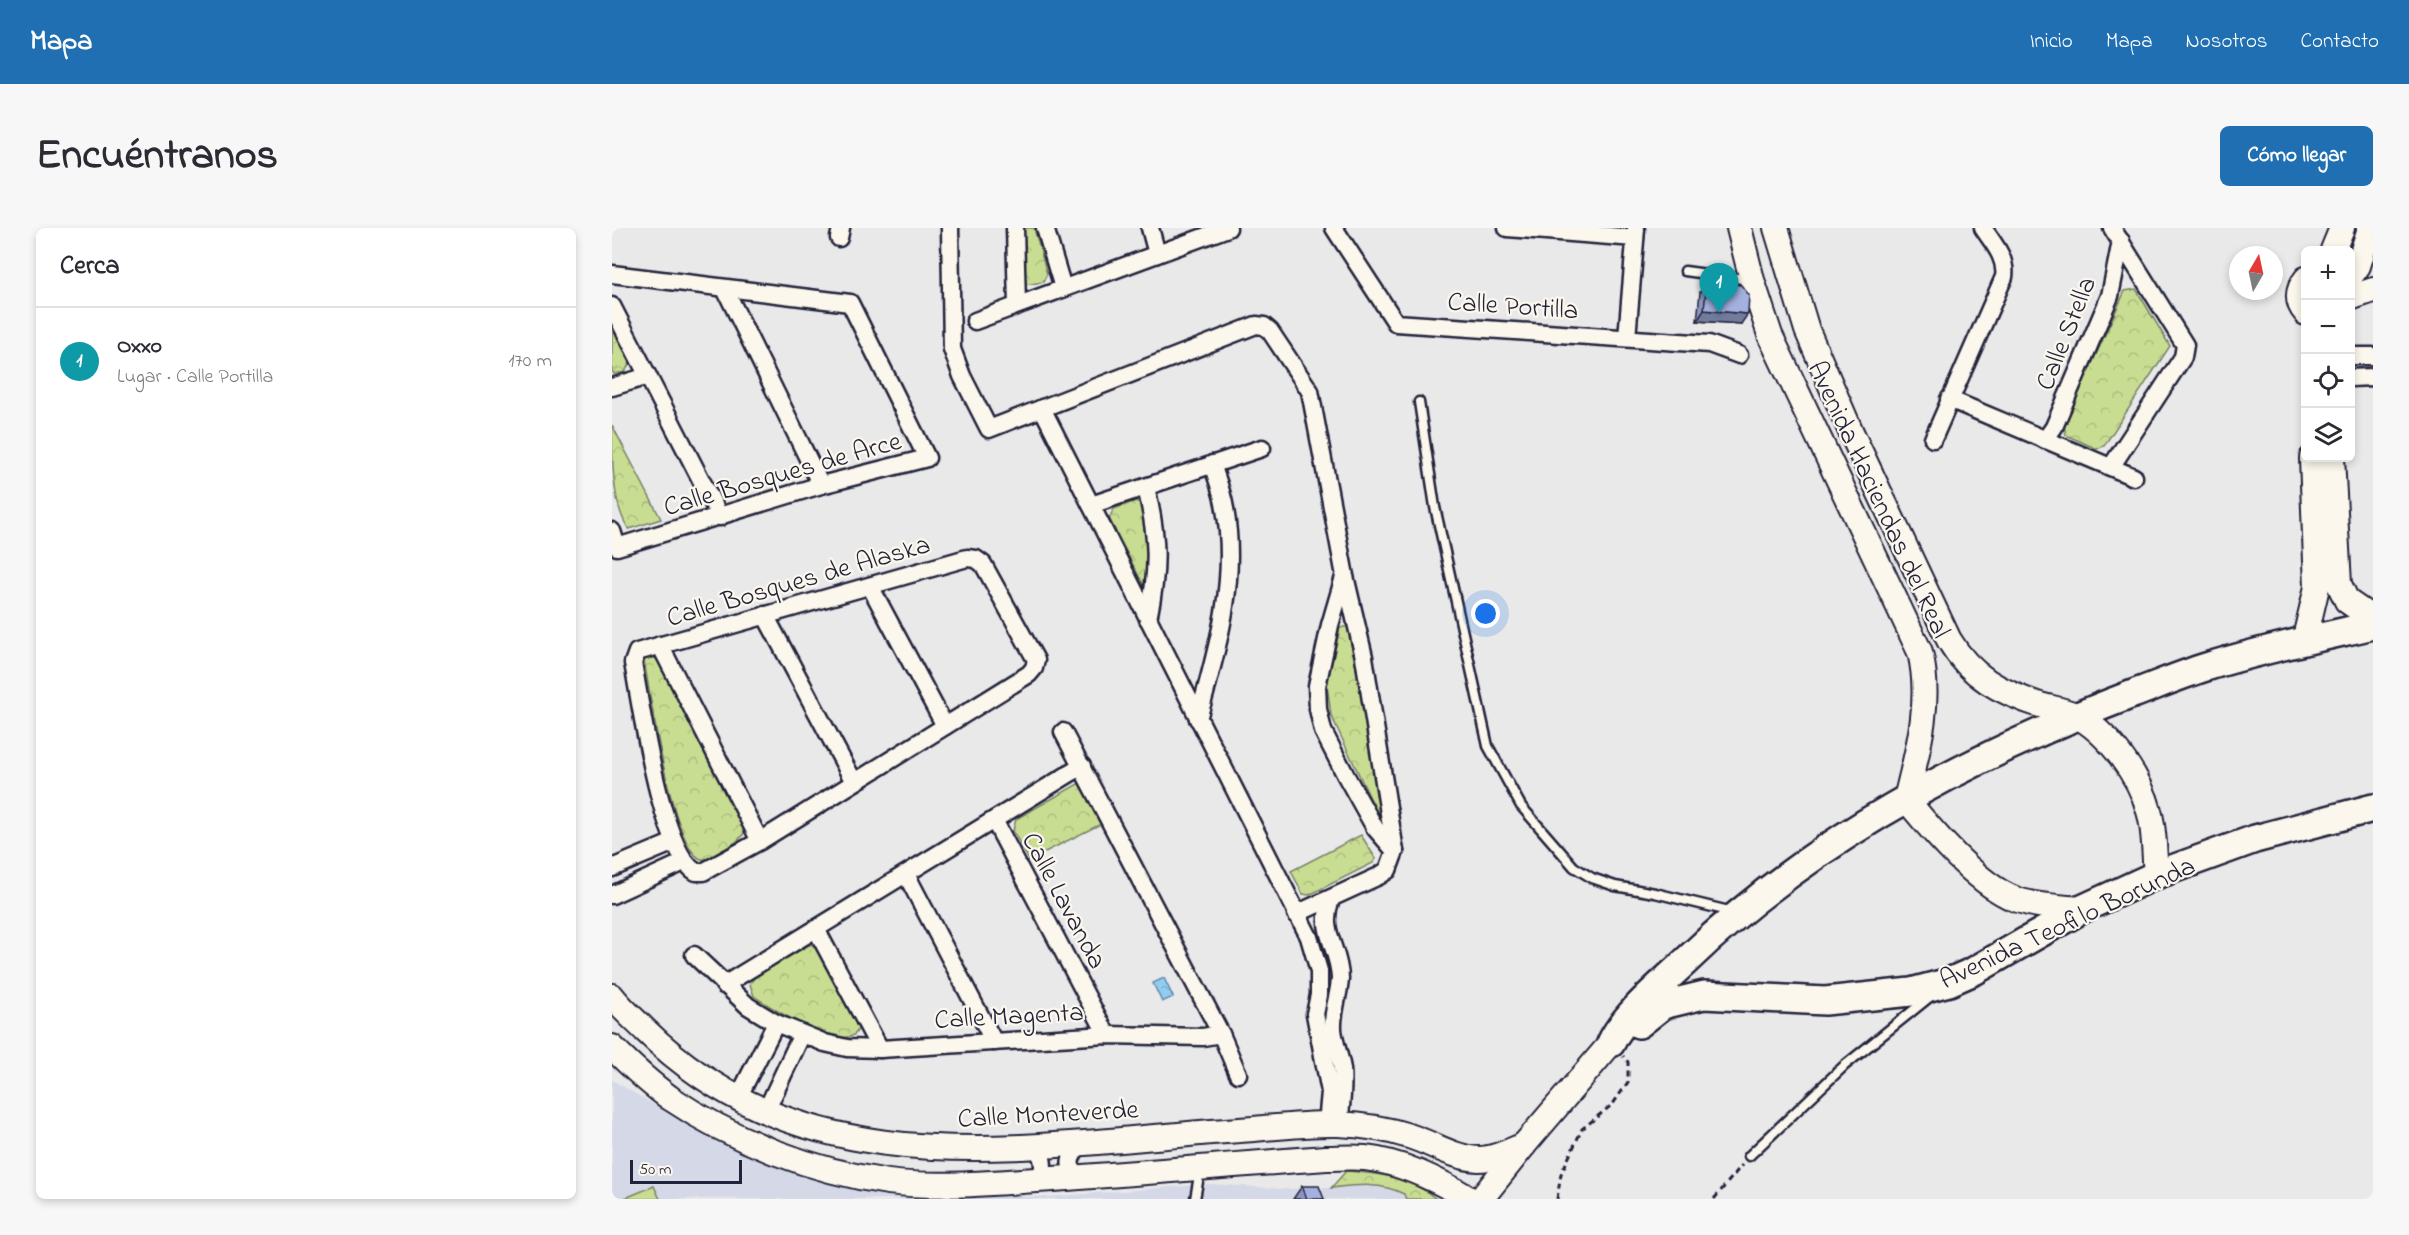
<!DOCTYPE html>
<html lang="es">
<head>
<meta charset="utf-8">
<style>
	body { margin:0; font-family:"Indie Flower",sans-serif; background:#f7f7f7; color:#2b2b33 }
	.controls { position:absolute; right:18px; top:18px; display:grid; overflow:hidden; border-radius:9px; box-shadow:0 3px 9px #0003 }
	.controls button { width:54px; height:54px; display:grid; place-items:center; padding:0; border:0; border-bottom:2px solid #e1e1e2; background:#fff; color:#2b2b33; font:30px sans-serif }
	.compass { position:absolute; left:1617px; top:18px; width:54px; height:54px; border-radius:50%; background:#fff; box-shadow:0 3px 9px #0003; rotate:9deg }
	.scale { position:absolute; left:18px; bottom:15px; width:112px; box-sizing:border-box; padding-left:6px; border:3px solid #22223b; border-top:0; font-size:16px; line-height:21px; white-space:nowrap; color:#22223b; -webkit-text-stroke:4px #fbf7ec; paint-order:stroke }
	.you { position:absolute; left:874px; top:386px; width:21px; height:21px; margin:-15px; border:4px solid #fff; border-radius:50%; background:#1a73e8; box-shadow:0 0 0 9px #1a73e833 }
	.badge { display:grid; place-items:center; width:39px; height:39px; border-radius:50%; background:#1f6fb2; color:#fff; font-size:20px; font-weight:700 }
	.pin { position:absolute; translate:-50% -50px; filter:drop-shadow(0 2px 3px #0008) }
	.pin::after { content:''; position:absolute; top:32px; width:21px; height:18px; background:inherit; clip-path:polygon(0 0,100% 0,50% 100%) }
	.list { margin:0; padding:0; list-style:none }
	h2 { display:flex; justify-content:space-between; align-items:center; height:78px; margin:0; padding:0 24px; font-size:26px }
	h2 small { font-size:20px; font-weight:400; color:#7c7c81 }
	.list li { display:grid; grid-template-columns:39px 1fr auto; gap:18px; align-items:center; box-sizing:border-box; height:108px; padding:0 24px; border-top:2px solid #e1e1e2 }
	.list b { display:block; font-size:22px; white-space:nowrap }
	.list p { margin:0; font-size:20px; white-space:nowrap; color:#7c7c81 }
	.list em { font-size:20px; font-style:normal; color:#7c7c81 }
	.icon { flex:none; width:33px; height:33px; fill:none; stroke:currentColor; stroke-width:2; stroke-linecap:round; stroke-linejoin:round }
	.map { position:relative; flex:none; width:1761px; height:971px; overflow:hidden; border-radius:9px }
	header { display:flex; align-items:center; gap:36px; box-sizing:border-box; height:84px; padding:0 30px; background:#1f6fb2; color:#fff }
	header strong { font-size:28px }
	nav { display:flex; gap:33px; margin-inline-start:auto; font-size:21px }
	.intro { display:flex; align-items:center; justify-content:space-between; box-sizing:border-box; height:144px; padding:0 36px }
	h1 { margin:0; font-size:42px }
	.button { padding:15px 27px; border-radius:9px; background:#1f6fb2; color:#fff; font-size:21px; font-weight:700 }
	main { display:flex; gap:36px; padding:0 36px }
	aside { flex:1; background:#fff; border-radius:9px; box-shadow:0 3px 9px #0003 }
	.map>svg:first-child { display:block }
	.built { fill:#d4d8e7 }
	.grass { fill:#c9dd92; stroke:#768066; stroke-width:1.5 }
	.park { fill:url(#park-crowns); stroke:#768066; stroke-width:1.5 }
	.water { fill:url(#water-ripples); stroke:#6589a8; stroke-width:1.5 }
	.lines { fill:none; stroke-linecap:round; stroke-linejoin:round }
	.lane-casing { stroke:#22223b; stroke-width:13 }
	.street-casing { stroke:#22223b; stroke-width:21 }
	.secondary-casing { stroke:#22223b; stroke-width:28 }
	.primary-casing { stroke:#22223b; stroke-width:32 }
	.path { stroke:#22223b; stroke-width:3; stroke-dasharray:6 4.5; stroke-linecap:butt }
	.lane { stroke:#fbf7ec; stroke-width:8 }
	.street { stroke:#fbf7ec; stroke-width:16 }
	.secondary { stroke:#fbf7ec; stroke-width:24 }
	.primary { stroke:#fbf7ec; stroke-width:27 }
	.wall { fill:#8c97c1; stroke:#22223b; stroke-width:1.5 }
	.shaded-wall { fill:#727b9d; stroke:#22223b; stroke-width:1.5 }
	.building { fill:#a3b0e0; stroke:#22223b; stroke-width:1.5 }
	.labels { text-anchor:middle; stroke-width:4.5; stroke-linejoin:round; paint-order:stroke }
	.street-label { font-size:27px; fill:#22223b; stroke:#fbf7ec }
</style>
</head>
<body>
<header>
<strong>Mapa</strong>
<nav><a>Inicio</a><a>Mapa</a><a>Nosotros</a><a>Contacto</a></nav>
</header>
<div class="intro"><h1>Encuéntranos</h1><a class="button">Cómo llegar</a></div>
<main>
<aside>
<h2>Cerca<small></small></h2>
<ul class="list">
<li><span class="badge" style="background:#0f9aa8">1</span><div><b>Oxxo</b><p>Lugar · Calle Portilla</p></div><em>170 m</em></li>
</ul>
</aside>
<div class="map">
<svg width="1761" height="971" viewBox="0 0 1761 971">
	<defs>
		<pattern id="park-crowns" width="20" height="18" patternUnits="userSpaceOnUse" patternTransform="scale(1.5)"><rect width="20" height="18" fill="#c9dd92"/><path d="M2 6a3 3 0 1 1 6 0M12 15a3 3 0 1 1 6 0" fill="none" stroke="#acbd7f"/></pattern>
		<pattern id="water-ripples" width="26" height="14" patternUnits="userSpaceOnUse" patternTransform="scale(1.5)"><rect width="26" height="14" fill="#91cdf1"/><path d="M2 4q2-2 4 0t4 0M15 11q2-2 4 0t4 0" fill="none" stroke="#7db0d0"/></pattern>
	</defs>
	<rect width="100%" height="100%" fill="#e9e9ea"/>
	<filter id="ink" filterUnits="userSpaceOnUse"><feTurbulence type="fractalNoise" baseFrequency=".0167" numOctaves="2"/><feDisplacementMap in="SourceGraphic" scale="12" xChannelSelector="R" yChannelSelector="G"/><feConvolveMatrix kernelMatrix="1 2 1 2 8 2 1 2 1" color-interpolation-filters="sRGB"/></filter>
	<g filter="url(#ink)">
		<path class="built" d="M0 852 104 913 180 945 285 966 434 969 599 956 670 961 719 960 757 956 779 960 793 966 794 971H0Z"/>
		<path class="grass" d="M42 958 48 971H11Z"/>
		<g class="park">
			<path d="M408 0H422L435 46 431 54 413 57 409 49Z"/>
			<path d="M1524 61 1558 118 1492 218 1485 221 1454 207 1452 197 1513 63Z"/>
			<path d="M0 100 18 134 13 144 2 146 0 143Z"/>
			<path d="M0 197 49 291 17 301C0 279 0 227 0 197Z"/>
			<path d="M524 273 531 277 540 312 539 355 532 358 497 290 502 281Z"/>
			<path d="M736 398 772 585 766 587 719 487 715 456 728 400Z"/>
			<path d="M39 428 48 433 131 598 132 605C126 615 117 618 107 624 101 628 94 634 87 630 60 616 38 466 32 432Z"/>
			<path d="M466 556 474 558 493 594 417 632 401 603 404 591Z"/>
			<path d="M749 607 764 631 761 635 697 667 691 666 679 643Z"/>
			<path d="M197 717H204L247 796C244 835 157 778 142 768L138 756 142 750Z"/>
			<path d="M734 943C767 946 799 948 824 971H794L792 966C768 954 746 957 719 960Z"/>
		</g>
		<path class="water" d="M552 750 561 769 550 774 541 755Z"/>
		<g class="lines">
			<defs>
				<g id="lane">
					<path d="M1073 43 1138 52"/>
					<path d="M807 174 823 279 876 518 909 578 962 639 980 650 1003 658 1043 665 1121 684"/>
					<path d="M1137 928 1232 838 1319 768"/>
					<path d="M583 971 588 942"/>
				</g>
				<g id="street">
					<path d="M338 0 340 121 350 148 377 201 644 97 652 98 658 103 698 163 733 348 752 429 783 623 776 642 767 648 684 686"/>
					<path d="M403 0 405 77"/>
					<path d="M433 0 451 60"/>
					<path d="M538 0 545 26"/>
					<path d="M722 0 784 95 1097 116 1127 127"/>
					<path d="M895 0 1023 10"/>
					<path d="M227 10 229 0"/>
					<path d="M0 46 238 75 315 230 209 257 5 319 0 303"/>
					<path d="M113 61 209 257"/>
					<path d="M0 78 108 289"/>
					<path d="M363 93 616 0"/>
					<path d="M1015 110 1024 1"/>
					<path d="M1738 128H1761"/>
					<path d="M1738 150 1761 149"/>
					<path d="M0 159 36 148"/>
					<path d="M1337 171 1522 249"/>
					<path d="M430 180 697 709 707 743V767L703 786 718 864 715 896"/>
					<path d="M1321 211 1392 49C1395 30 1381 15 1371 0"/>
					<path d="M1433 212 1442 199 1498 68 1509 13"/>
					<path d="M1499 239 1571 129 1573 117 1500 0"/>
					<path d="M534 259C546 310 547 340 536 391"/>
					<path d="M479 277 650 220"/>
					<path d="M355 330 364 331 371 336 424 432 422 440 417 446 148 613 91 644H84C49 624 29 477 21 435L25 424Z"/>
					<path d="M732 349 718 397 705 458 706 481 711 503 734 548 763 600 783 623"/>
					<path d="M258 358 333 498"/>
					<path d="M153 387 242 554"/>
					<path d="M48 417 148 613"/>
					<path d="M586 491C605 422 626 353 613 281 611 266 605 251 600 236"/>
					<path d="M451 504 609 806 626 846"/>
					<path d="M382 592 495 807"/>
					<path d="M0 640 62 614"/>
					<path d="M294 646 382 814"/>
					<path d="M0 667 72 634"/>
					<path d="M719 671C706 704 728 720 728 751 727 768 720 783 721 801 722 814 728 828 730 841 732 860 729 878 727 896"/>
					<path d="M204 701 268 821"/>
					<path d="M82 727 136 778 164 795 213 815 235 820 268 821 495 807 591 809 609 806"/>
					<path d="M112 757 470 538"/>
					<path d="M126 870 164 795"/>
					<path d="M154 883 190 806"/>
					<path d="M422 918C432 928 433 938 428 952"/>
					<path d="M469 950C453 939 457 929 469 916"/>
				</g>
				<g id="secondary">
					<path d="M1127 0 1140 52 1158 107 1308 424C1320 474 1306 522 1294 571 1319 602 1368 660 1406 672 1427 679 1449 679 1470 681"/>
					<path d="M1164 0 1195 102 1239 204 1337 412C1359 449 1388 464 1428 477 1439 480 1452 482 1463 487 1495 503 1528 548 1537 583 1543 602 1542 626 1544 647"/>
					<path d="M1721 22 1730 0"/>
					<path d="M1738 49 1746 38 1758 0"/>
					<path d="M1694 51C1685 62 1684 74 1694 85"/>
					<path d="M1738 70 1761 62"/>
					<path d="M1720 230 1727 356 1735 373 1761 391"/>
					<path d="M1692 414 1705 359 1700 230"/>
					<path d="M0 768C10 781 22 791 34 803 198 962 409 918 614 903 651 901 689 895 726 896 749 897 775 901 797 908 820 915 842 930 866 931 882 931 898 923 912 917"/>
					<path d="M0 819C18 837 37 855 58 870 122 913 200 943 276 954 325 960 376 955 425 952 522 946 618 937 714 930 727 930 740 929 753 930 790 934 826 952 858 971"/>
					<path d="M869 971 912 917 999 815"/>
				</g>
				<g id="primary">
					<path d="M1027 796 1051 777 1092 767 1213 773 1299 764 1337 754 1362 743 1470 681 1544 647 1643 611 1761 580"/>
					<path d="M999 815C1013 785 1051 755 1075 732 1200 611 1360 527 1521 466 1545 457 1569 447 1594 439 1648 422 1705 410 1761 397"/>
				</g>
			</defs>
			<use href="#lane" class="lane-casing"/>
			<use href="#street" class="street-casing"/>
			<use href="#secondary" class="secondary-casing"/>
			<use href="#primary" class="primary-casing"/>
			<g class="path">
				<path d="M945 971 949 946 970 901 1001 876 1016 854V834L1011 828"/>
				<path d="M1102 971 1130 937"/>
			</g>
			<use href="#lane" class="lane"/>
			<use href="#street" class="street"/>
			<use href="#secondary" class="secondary"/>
			<use href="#primary" class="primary"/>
		</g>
		<g class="wall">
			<path d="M1095 53 1129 96 1085 93 1088 64Z"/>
			<path d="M690 958 712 971H681Z"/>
		</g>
		<path class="shaded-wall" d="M1092 82 1136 86 1129 96 1085 93Z"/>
		<g class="building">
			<path d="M1095 53 1129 57 1137 67 1136 86 1092 82Z"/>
			<path d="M690 958H707L712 971H695Z"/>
		</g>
	</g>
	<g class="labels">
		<g class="street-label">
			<text transform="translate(901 77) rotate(4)" y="9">Calle Portilla</text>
			<text transform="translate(1453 105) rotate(-68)" y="9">Calle Stella</text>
			<text transform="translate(170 245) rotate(-16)" y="9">Calle Bosques de Arce</text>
			<text transform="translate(1268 271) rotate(65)" y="9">Avenida Haciendas del Real</text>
			<text transform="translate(186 352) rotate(-16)" y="9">Calle Bosques de Alaska</text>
			<text transform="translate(453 672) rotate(62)" y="9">Calle Lavanda</text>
			<text transform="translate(1455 694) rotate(-25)" y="9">Avenida Teofilo Borunda</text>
			<text transform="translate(397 787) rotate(-3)" y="9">Calle Magenta</text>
			<text transform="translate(436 885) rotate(-3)" y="9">Calle Monteverde</text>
		</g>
	</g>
</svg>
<div class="controls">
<button>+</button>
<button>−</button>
<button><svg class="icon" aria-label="locate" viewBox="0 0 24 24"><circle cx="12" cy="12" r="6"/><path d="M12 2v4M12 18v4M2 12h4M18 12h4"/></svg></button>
<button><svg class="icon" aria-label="layers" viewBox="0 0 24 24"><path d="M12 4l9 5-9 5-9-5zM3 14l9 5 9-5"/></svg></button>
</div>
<svg class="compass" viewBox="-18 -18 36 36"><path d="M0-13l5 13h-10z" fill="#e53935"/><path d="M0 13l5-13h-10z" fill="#7c7c81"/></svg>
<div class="scale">50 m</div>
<div class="you"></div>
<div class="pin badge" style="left:1107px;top:85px;background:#0f9aa8">1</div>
</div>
</main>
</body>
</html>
